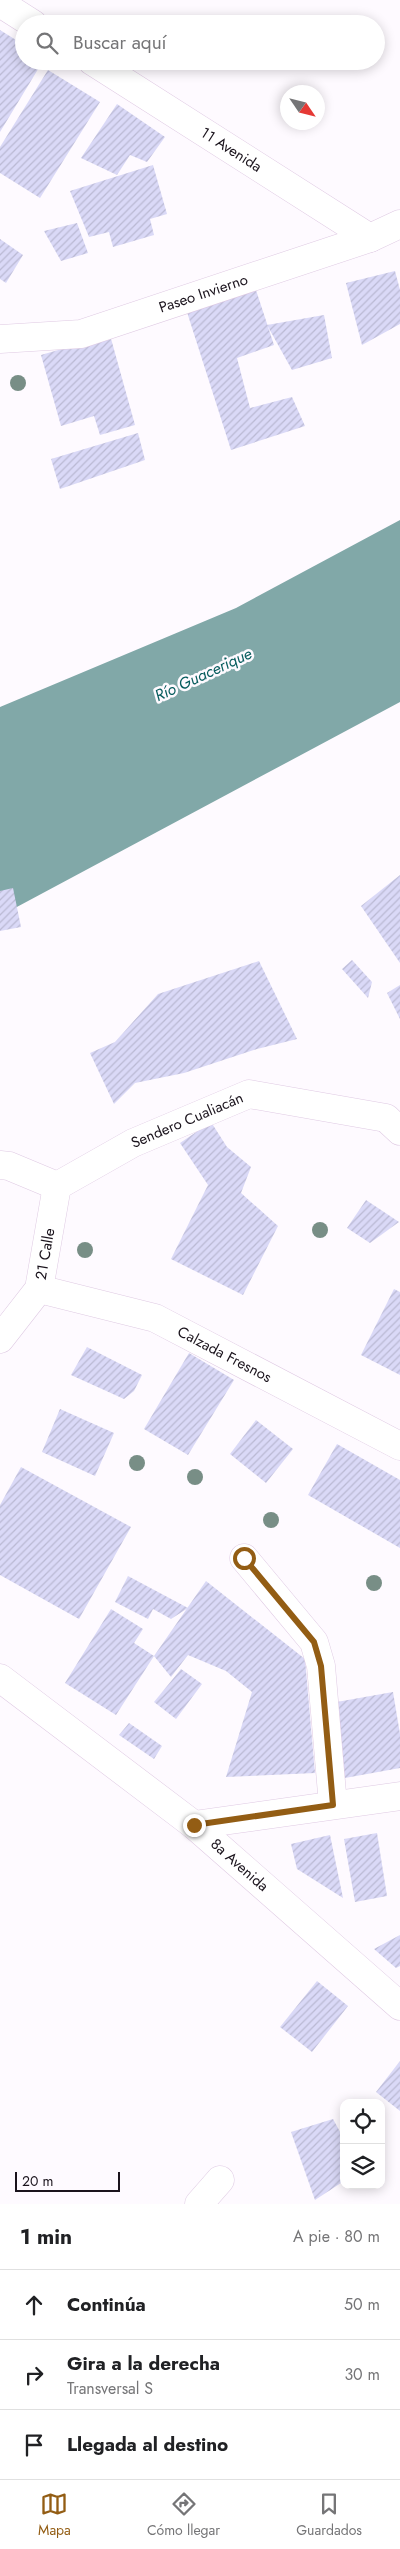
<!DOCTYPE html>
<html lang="es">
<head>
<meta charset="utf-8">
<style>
	body { margin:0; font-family:Jost,sans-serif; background:#f6f6f6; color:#202124 }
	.controls { position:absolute; right:15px; bottom:15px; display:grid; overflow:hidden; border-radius:10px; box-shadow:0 2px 12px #0003 }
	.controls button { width:45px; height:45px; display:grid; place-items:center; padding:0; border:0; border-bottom:1px solid #e0e0e0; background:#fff; color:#202124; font:25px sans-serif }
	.compass { position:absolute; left:280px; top:85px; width:45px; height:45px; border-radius:50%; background:#fff; box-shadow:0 2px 12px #0003; rotate:125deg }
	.scale { position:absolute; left:15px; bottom:12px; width:105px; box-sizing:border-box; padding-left:5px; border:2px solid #1a131c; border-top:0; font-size:14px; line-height:18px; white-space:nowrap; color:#1a131c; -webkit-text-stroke:4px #fefaff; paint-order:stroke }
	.stop { position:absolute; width:15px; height:15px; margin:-11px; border:4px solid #935d14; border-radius:50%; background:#fff }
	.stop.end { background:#935d14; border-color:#fff; box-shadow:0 1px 5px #0008 }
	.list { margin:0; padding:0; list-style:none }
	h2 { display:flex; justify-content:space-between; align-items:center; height:65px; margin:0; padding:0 20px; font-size:21px }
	h2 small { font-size:16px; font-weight:400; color:#757577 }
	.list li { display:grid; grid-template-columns:32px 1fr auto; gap:15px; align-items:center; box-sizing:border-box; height:70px; padding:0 20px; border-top:1px solid #e0e0e0 }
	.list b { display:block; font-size:19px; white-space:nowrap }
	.list p { margin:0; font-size:16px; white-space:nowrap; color:#757577 }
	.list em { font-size:16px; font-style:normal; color:#757577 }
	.icon { flex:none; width:28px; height:28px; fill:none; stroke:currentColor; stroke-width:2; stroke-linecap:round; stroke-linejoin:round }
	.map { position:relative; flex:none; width:400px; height:2204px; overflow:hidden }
	.search { position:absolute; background:#fff; box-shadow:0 2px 12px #0003; left:15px; right:15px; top:15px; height:55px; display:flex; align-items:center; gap:12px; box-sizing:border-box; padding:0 18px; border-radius:28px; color:#757577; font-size:19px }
	.sheet { height:275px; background:#fff }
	nav { display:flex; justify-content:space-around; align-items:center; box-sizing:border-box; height:70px; border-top:1px solid #e0e0e0; background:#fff; font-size:14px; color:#757577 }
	nav a { display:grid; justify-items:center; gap:2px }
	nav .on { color:#935d14 }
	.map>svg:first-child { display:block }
	.water { fill:#81a8a8 }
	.building { fill:url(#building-hatch) }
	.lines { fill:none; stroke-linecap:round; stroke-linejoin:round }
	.minor-casing { stroke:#dfcae3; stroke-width:29 }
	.minor { stroke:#fff; stroke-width:28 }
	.tree { fill:#788e86 }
	.route { stroke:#935d14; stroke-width:6 }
	.labels { text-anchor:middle; stroke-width:5; stroke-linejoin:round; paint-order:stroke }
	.street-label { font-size:15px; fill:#1a131c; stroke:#fefaff }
	.water-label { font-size:16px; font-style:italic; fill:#085d5e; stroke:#fefaff }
</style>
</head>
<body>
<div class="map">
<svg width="400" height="2204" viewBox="0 0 400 2204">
	<defs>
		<pattern id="building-hatch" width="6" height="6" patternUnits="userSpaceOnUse" patternTransform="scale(1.25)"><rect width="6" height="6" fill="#dad9f7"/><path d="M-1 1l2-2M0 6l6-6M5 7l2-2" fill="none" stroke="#bab9d3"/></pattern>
	</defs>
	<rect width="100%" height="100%" fill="#fefaff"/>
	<path class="water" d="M400 520V702L0 916V707L236 608Z"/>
	<g class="building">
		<path d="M0 30 24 45V61H43L0 132Z"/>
		<path d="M48 70 100 102 40 198 0 173V147Z"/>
		<path d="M117 104 165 137 147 162 130 155 117 175 81 158Z"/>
		<path d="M153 165 167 214 150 219 154 235 113 247 109 232 89 237 70 191Z"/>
		<path d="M77 223 88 253 61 261 44 231Z"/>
		<path d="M0 239 23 255 6 283 0 279Z"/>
		<path d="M395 271 400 290V324L362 345 346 283Z"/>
		<path d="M254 284 274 345 237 358 250 408 292 397 305 426 231 450 186 309Z"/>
		<path d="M324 315 332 358 292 370 267 325Z"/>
		<path d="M110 335 135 425 100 435 94 416 61 426 41 355Z"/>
		<path d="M138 433 145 460 60 489 51 459Z"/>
		<path d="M400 875V963L361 906Z"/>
		<path d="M13 888 21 927 0 931V891Z"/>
		<path d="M352 960 372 982 368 998 342 969Z"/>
		<path d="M259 961 297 1039 257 1049 184 1073 135 1083 114 1104 90 1053 115 1042 158 994Z"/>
		<path d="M400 985V1019L387 993Z"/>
		<path d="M211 1122 227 1147 251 1167 241 1193 278 1226 243 1295 171 1259 208 1185 180 1143Z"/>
		<path d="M366 1200 399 1222 370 1243 347 1228Z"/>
		<path d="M394 1289 400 1292V1375L361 1355Z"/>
		<path d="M87 1347 142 1375 134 1391 124 1399 71 1375Z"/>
		<path d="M189 1353 234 1380 188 1455 144 1429Z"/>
		<path d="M60 1409 114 1433 95 1476 42 1452Z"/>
		<path d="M256 1420 293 1449 266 1483 230 1454Z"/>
		<path d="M337 1444 400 1480V1548L308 1495Z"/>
		<path d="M21 1467 131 1527 79 1619 0 1575V1505Z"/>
		<path d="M128 1576 188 1608 171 1619 153 1609 148 1619 115 1602Z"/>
		<path d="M206 1581 305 1659 315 1773 226 1777 252 1692 226 1671 188 1655 171 1677 154 1656Z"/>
		<path d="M111 1609 143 1629 134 1643 154 1656 116 1715 65 1683Z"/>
		<path d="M181 1669 202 1684 176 1719 154 1702Z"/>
		<path d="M393 1692 400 1734V1768L345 1778 331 1703Z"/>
		<path d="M129 1723 162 1746 154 1759 119 1735Z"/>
		<path d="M377 1833 387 1896 355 1902 344 1839Z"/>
		<path d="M330 1835 343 1898 297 1869 291 1844Z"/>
		<path d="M400 1935V1966L396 1968 374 1949Z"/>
		<path d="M317 1981 348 2006 312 2052 280 2027Z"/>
		<path d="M400 2061V2111L376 2092Z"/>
		<path d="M333 2119 344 2139V2181L315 2200 291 2132Z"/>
	</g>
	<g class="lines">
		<defs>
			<g id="minor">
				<path d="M0 3 33 24"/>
				<path id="s1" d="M92 61 370 238"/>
				<path id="s2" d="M0 339 81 334 370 238 400 224"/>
				<path d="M0 1165 9 1166 57 1186"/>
				<path id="s3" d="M57 1186 133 1143 249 1094 386 1118 400 1131"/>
				<path id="s4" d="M39 1289 155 1318 400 1446"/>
				<path id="s5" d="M0 1339 39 1289 57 1186"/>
				<path d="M244 1558 314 1642 321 1666 333 1805"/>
				<path id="s6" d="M0 1678 194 1825 400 2006"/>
				<path d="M194 1825 400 1796"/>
				<path d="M199 2204 220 2180"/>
			</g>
		</defs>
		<use href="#minor" class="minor-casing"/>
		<use href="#minor" class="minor"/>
	</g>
	<g class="tree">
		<circle cx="18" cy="383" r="8"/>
		<circle cx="320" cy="1230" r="8"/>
		<circle cx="85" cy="1250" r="8"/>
		<circle cx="137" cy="1463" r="8"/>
		<circle cx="195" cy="1477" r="8"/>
		<circle cx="271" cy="1520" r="8"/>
		<circle cx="374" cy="1583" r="8"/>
	</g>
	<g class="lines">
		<path class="route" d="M194 1825 333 1805 321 1666 314 1642 244 1558"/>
	</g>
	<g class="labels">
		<g class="street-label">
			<text dy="5" stroke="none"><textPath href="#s1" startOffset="165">11 Avenida</textPath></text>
			<text dy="5" stroke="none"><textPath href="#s2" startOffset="210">Paseo Invierno</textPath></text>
			<text dy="5" stroke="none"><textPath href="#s3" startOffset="146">Sendero Cualiacán</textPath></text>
			<text dy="5" stroke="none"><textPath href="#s5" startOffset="99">21 Calle</textPath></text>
			<text dy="5" stroke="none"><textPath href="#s4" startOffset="198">Calzada Fresnos</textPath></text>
			<text dy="5" stroke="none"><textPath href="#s6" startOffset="304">8a Avenida</textPath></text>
		</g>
		<g class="water-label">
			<text transform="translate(203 674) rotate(-25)" y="6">Río Guacerique</text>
		</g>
	</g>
</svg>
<div class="controls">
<button><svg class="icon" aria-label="locate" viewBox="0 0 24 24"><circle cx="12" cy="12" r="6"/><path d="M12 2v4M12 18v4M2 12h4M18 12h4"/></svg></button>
<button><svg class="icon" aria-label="layers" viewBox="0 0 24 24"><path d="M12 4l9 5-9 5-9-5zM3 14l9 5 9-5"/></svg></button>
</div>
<svg class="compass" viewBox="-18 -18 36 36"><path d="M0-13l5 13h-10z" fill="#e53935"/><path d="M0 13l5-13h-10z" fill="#757577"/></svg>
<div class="scale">20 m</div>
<div class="stop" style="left:244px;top:1558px"></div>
<div class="stop end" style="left:194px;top:1825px"></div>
<div class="search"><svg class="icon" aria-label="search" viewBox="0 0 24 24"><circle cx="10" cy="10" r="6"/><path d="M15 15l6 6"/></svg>Buscar aquí</div>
</div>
<section class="sheet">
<h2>1 min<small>A pie · 80 m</small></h2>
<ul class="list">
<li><svg class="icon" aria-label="ahead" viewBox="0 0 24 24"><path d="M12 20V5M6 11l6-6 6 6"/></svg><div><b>Continúa</b></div><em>50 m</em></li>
<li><svg class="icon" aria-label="right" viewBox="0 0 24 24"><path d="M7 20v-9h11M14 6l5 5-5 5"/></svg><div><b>Gira a la derecha</b><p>Transversal S</p></div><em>30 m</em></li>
<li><svg class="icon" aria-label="arrive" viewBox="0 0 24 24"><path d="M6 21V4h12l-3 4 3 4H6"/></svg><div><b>Llegada al destino</b></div></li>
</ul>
</section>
<nav>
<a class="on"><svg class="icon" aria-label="map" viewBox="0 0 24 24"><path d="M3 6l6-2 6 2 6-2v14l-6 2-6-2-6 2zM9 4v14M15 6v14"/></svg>Mapa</a>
<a><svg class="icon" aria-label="directions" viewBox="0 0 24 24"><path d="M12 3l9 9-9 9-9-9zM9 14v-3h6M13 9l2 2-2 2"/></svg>Cómo llegar</a>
<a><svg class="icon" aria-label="saved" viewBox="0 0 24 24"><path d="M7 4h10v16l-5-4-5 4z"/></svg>Guardados</a>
</nav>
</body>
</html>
